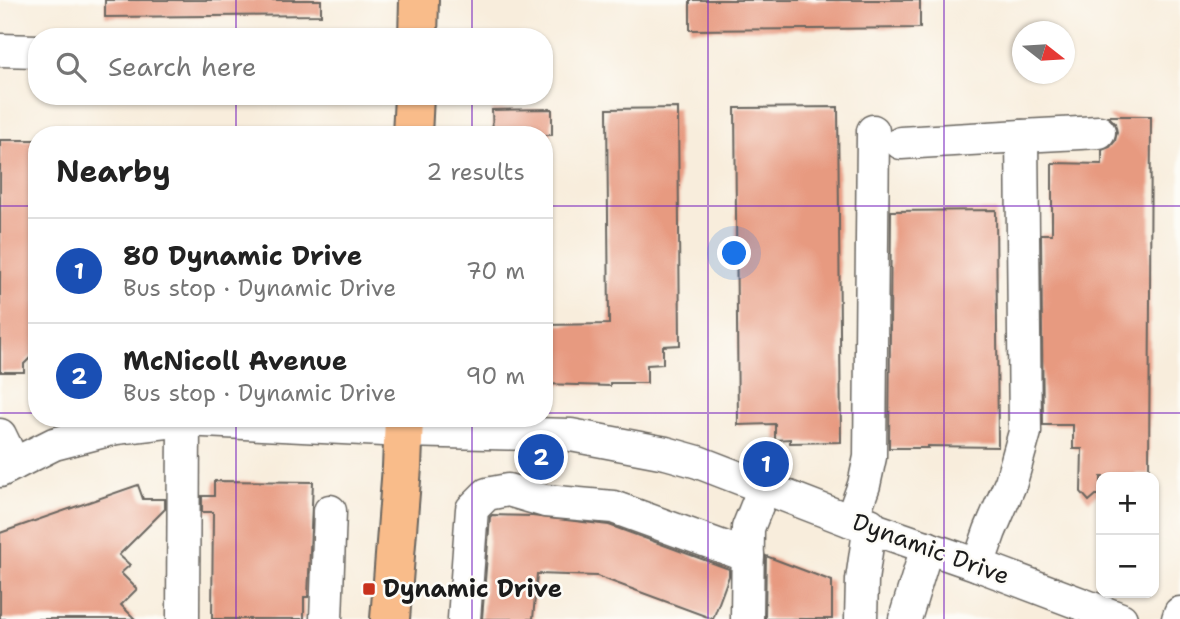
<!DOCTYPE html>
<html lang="en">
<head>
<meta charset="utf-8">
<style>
	body { margin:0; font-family:"Shantell Sans",sans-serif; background:#f2f2f2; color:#222 }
	.controls { position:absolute; right:21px; bottom:21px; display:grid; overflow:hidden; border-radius:14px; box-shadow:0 2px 5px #0004 }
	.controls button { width:63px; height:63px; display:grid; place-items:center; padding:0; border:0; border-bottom:2px solid #e0e0e0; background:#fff; color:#222; font:35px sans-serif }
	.compass { position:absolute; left:1012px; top:21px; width:63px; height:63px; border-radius:50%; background:#fff; box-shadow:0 2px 5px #0004; rotate:107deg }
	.you { position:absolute; left:735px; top:254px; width:24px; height:24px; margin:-18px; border:5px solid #fff; border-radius:50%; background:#1a73e8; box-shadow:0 0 0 10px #1a73e833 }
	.badge { display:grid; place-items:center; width:46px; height:46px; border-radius:50%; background:#d93025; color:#fff; font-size:23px; font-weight:700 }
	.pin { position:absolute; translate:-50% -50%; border:4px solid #fff; box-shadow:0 2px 7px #0006 }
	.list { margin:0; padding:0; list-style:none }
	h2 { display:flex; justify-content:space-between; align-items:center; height:91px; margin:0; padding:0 28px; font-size:30px }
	h2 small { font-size:23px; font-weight:400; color:#767676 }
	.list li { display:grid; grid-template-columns:46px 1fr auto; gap:21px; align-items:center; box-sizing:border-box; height:105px; padding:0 28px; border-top:2px solid #e0e0e0 }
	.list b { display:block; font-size:26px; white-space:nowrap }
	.list p { margin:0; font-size:23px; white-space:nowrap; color:#767676 }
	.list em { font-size:23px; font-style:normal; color:#767676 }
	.icon { flex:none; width:38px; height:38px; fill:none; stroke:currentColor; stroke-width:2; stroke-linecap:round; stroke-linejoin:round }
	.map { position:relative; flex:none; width:1180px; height:619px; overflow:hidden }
	.search { position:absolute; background:#fff; box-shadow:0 2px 5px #0004; left:28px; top:28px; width:525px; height:77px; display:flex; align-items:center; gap:18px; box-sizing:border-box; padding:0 24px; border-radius:28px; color:#767676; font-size:26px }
	.panel { position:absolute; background:#fff; box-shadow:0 2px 5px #0004; left:28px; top:126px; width:525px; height:301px; border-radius:28px }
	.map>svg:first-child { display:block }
	.building { fill:#e79a80 }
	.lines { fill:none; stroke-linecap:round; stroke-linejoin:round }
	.minor-casing { stroke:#69655f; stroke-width:35 }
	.major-casing { stroke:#69655f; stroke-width:42 }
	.minor { stroke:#fff; stroke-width:32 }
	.major { stroke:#f9bc8a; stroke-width:38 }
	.grid { fill:none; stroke:#7b2cbf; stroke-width:2; stroke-opacity:0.55 }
	.poi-dot { fill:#c8321e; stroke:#fdfcf7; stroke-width:2.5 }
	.labels { text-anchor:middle; stroke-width:5; stroke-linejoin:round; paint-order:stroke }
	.street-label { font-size:24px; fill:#1c1c1c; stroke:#fdfcf7 }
	.poi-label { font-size:24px; font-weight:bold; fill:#1c1c1c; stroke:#fdfcf7; text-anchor:start }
</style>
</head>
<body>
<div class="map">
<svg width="1180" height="619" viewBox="0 0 1180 619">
	<rect width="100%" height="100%" fill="#fdfcf7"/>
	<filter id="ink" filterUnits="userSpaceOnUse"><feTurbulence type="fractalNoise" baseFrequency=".0143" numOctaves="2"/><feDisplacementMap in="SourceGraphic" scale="14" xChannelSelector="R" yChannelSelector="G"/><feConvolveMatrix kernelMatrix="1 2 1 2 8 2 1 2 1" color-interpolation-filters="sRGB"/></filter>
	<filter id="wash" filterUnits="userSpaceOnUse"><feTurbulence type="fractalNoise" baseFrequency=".00686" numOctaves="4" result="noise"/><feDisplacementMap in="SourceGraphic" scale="28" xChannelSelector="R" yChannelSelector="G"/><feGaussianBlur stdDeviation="1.57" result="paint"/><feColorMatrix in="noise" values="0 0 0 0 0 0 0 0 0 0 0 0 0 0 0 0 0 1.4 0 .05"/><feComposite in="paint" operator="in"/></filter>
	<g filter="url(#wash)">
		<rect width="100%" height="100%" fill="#f8eddc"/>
		<g id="blocks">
			<g class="building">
				<path d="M105 0H321V15L105 17Z"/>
				<path d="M690 0H920V28L690 30Z"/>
				<path d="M838 107 841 442 790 443V439L775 440V424L738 425 735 108Z"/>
				<path d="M678 108 680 345 663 346V364L647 365V383H610V386L544 384V325L609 324 607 109Z"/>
				<path d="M552 109V135H493L492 110Z"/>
				<path d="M1108 116H1151L1149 474H1135V477H1101V495H1096L1089 501 1081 492 1082 449H1073V425H1043L1041 234H1052V163L1102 164V150L1110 147 1115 141 1117 132 1115 123Z"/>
				<path d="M0 140H37V351L24 364V372H0Z"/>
				<path d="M996 210 998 447 928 446V448H889L891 211Z"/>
				<path d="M214 481 313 482 308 597H304V619H212L213 512H202V496H214Z"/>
				<path d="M138 485 143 499H165V509L119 555 130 565 121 573 137 589 121 605 135 619H0V533Z"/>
				<path d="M492 515 532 516 609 525 729 569V576L713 619 597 576 537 574 533 619H482L490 517Z"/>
				<path d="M766 556 832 581V619H765Z"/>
			</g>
		</g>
	</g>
	<g filter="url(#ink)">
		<use href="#blocks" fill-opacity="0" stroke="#69655f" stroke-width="2"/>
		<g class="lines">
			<defs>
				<g id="minor">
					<path d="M0 50 37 51"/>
					<path d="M1022 136 1099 132"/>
					<path d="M901 143 1022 136 1025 432 1011 482 990 531 978 565"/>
					<path d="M0 435 14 464"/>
					<path d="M0 471 54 444 116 428 184 420 403 431 571 435 666 453 698 462 851 521 978 565 1121 619"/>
					<path d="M851 521 864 485 870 457 873 131"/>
					<path d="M183 619 184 420"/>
					<path d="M326 619 330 511"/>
					<path d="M464 619 472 509 487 494 508 490 545 501 613 507 748 556"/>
					<path d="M747 619 748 528 764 488"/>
					<path d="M861 619 862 580 870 524"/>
					<path d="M905 619 927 547"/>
					<path d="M1178 619 1180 613"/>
				</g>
				<g id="major">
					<path d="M418 37 419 0"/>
					<path d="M412 135 414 96"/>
					<path d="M390 619 402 467 404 418"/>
				</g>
			</defs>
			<use href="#minor" class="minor-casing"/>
			<use href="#major" class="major-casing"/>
			<use href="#minor" class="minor"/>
			<use href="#major" class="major"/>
		</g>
	</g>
	<path class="grid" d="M236 0V37M472 0V37M708 0V619M944 0V619M236 96V135M472 96V135M0 206H37M544 206H1180M0 413H37M544 413H1180M236 418V619M472 418V619"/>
	<rect class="poi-dot" x="362" y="582" width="14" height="14" rx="3.5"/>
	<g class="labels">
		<g class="street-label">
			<text transform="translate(931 549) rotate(20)" y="8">Dynamic Drive</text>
		</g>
		<g class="poi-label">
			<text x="383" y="597">Dynamic Drive</text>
		</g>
	</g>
</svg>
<div class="controls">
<button>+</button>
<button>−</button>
</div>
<svg class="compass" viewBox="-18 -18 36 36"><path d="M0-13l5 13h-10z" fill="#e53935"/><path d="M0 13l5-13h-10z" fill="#767676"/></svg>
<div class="you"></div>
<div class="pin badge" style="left:766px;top:464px;background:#1a4fb4">1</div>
<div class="pin badge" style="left:541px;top:457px;background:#1a4fb4">2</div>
<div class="search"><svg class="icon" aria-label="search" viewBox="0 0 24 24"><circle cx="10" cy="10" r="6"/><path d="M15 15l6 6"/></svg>Search here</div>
<section class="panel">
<h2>Nearby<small>2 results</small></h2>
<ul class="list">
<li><span class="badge" style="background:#1a4fb4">1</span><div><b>80 Dynamic Drive</b><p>Bus stop · Dynamic Drive</p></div><em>70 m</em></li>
<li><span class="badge" style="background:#1a4fb4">2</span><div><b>McNicoll Avenue</b><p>Bus stop · Dynamic Drive</p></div><em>90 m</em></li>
</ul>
</section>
</div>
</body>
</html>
